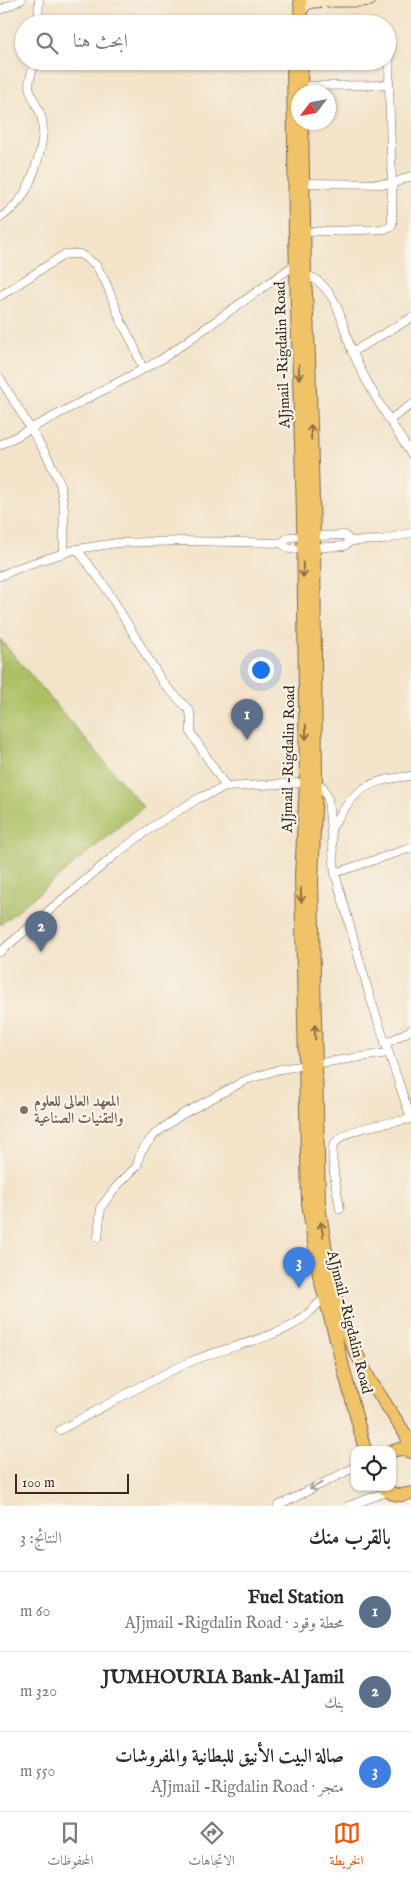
<!DOCTYPE html>
<html lang="ar">
<head>
<meta charset="utf-8">
<style>
	body { margin:0; font-family:"IM FELL English",Amiri,serif; background:#f2f2f3; color:#2b2b33; direction:rtl }
	.controls { position:absolute; right:15px; bottom:15px; display:grid; overflow:hidden; border-radius:10px; box-shadow:0 1px 4px #0004 }
	.controls button { width:45px; height:45px; display:grid; place-items:center; padding:0; border:0; border-bottom:1px solid #e1e1e2; background:#fff; color:#2b2b33; font:25px sans-serif }
	.compass { position:absolute; left:291px; top:85px; width:45px; height:45px; border-radius:50%; background:#fff; box-shadow:0 1px 4px #0004; rotate:238deg }
	.scale { position:absolute; left:15px; bottom:12px; width:114px; box-sizing:border-box; padding-left:5px; border:2px solid #3b2a1e; border-top:0; font-size:14px; line-height:18px; white-space:nowrap; color:#3b2a1e; -webkit-text-stroke:4px #f7f3e8; paint-order:stroke }
	.you { position:absolute; left:260px; top:669px; width:18px; height:18px; margin:-12px; border:4px solid #fff; border-radius:50%; background:#1a73e8; box-shadow:0 0 0 8px #1a73e833 }
	.badge { display:grid; place-items:center; width:32px; height:32px; border-radius:50%; background:#ea580c; color:#fff; font-size:16px; font-weight:700 }
	.pin { position:absolute; translate:-50% -41px; filter:drop-shadow(0 1px 2px #0008) }
	.pin::after { content:''; position:absolute; top:26px; width:18px; height:15px; background:inherit; clip-path:polygon(0 0,100% 0,50% 100%) }
	.list { margin:0; padding:0; list-style:none }
	h2 { display:flex; justify-content:space-between; align-items:center; height:65px; margin:0; padding:0 20px; font-size:21px }
	h2 small { font-size:16px; font-weight:400; color:#7c7c81 }
	.list li { display:grid; grid-template-columns:32px 1fr auto; gap:15px; align-items:center; box-sizing:border-box; height:80px; padding:0 20px; border-top:1px solid #e1e1e2 }
	.list b { display:block; font-size:19px; white-space:nowrap }
	.list p { margin:0; font-size:16px; white-space:nowrap; color:#7c7c81 }
	.list em { font-size:16px; font-style:normal; color:#7c7c81 }
	.icon { flex:none; width:28px; height:28px; fill:none; stroke:currentColor; stroke-width:2; stroke-linecap:round; stroke-linejoin:round }
	.map { position:relative; flex:none; width:411px; height:1506px; overflow:hidden; direction:ltr }
	.search { position:absolute; background:#fff; box-shadow:0 1px 4px #0004; left:15px; right:15px; top:15px; height:55px; display:flex; align-items:center; gap:12px; box-sizing:border-box; padding:0 18px; border-radius:28px; color:#7c7c81; font-size:19px }
	.sheet { height:305px; background:#fff }
	nav { display:flex; justify-content:space-around; align-items:center; box-sizing:border-box; height:70px; border-top:1px solid #e1e1e2; background:#fff; font-size:14px; color:#7c7c81 }
	nav a { display:grid; justify-items:center; gap:2px }
	nav .on { color:#ea580c }
	.map>svg:first-child { display:block }
	.green { fill:#acc064; stroke:#747541 }
	.lines { fill:none; stroke-linecap:round; stroke-linejoin:round }
	.street-casing { stroke:#7b6b5a; stroke-width:9 }
	.secondary-casing { stroke:#7b6b5a; stroke-width:13 }
	.primary-casing { stroke:#7b6b5a; stroke-width:14 }
	.street { stroke:#fff; stroke-width:8 }
	.secondary { stroke:#f9e7c3; stroke-width:11 }
	.primary { stroke:#f1c369; stroke-width:12 }
	.oneway { stroke:#8d6f40 }
	.oneway2 { stroke:#a79f9a }
	.education-dot { fill:#8d6e63; stroke:#f7f3e8; stroke-width:2 }
	.labels { text-anchor:middle; stroke-width:4.5; stroke-linejoin:round; paint-order:stroke }
	.street-label { font-size:15px; fill:#3b2a1e; stroke:#f7f3e8 }
	.education-label { font-size:15px; font-weight:bold; fill:#785e54; stroke:#f7f3e8; text-anchor:start }
</style>
</head>
<body>
<div class="map">
<svg width="411" height="1506" viewBox="0 0 411 1506">
	<rect width="100%" height="100%" fill="#f7f3e8"/>
	<filter id="ink" filterUnits="userSpaceOnUse"><feTurbulence type="fractalNoise" baseFrequency=".02" numOctaves="2"/><feDisplacementMap in="SourceGraphic" scale="10" xChannelSelector="R" yChannelSelector="G"/><feConvolveMatrix kernelMatrix="1 2 1 2 8 2 1 2 1" color-interpolation-filters="sRGB"/></filter>
	<filter id="wash" filterUnits="userSpaceOnUse"><feTurbulence type="fractalNoise" baseFrequency=".0096" numOctaves="4" result="noise"/><feDisplacementMap in="SourceGraphic" scale="20" xChannelSelector="R" yChannelSelector="G"/><feGaussianBlur stdDeviation="1.12" result="paint"/><feColorMatrix in="noise" values="0 0 0 0 0 0 0 0 0 0 0 0 0 0 0 0 0 1.4 0 .05"/><feComposite in="paint" operator="in"/></filter>
	<g filter="url(#wash)">
		<rect width="100%" height="100%" fill="#f3e3c9"/>
		<path class="green" d="M0 639 143 807 0 925Z"/>
	</g>
	<g filter="url(#ink)">
		<g class="lines">
			<defs>
				<g id="street">
					<path d="M0 10 21 0"/>
					<path d="M38 24 39 0"/>
					<path d="M301 86 389 85"/>
					<path d="M303 183 392 184 411 176"/>
					<path d="M0 218C7 213 15 206 20 200 33 182 46 141 42 120 40 107 29 97 29 84 30 77 33 68 35 61"/>
					<path d="M304 232 386 229 392 225V184L389 85 390 44 387 38"/>
					<path d="M305 275C318 278 326 288 333 299 343 315 345 336 353 353 369 389 390 421 411 454"/>
					<path d="M0 296 65 254H80L96 265 106 283 121 321 133 344 143 369"/>
					<path d="M352 352 411 318"/>
					<path d="M0 378 47 456 60 483 64 509V553"/>
					<path d="M389 420 411 405"/>
					<path d="M0 445 162 359 296 264"/>
					<path d="M281 543 289 549 344 546 351 541 382 540 411 533"/>
					<path d="M77 549 106 588 163 683 189 710 191 716V733L226 787"/>
					<path d="M0 576 23 566 77 549 117 543 183 541 281 543 289 537 344 535 351 541"/>
					<path d="M331 829C356 789 363 781 411 776"/>
					<path d="M335 873 411 848"/>
					<path d="M0 952 116 854 155 825 199 798 226 787 316 782 323 787 328 799 335 873 370 997 411 1119"/>
					<path d="M385 1044 411 1030"/>
					<path d="M340 1209C338 1196 330 1159 333 1147 340 1127 392 1123 411 1119"/>
					<path d="M98 1237 101 1207 117 1186 137 1166 140 1154 146 1145 155 1134 181 1115 246 1080 280 1069 388 1053"/>
					<path d="M60 1430C104 1407 147 1381 192 1361 225 1347 261 1342 293 1325 306 1318 314 1306 325 1298"/>
					<path d="M278 1506 355 1467"/>
					<path d="M348 1506 387 1492"/>
				</g>
				<path id="secondary" d="M300 11C303 9 305 5 309 3 317 0 357 2 370 0"/>
				<g id="primary">
					<path d="M300 0 301 24"/>
					<path d="M293 61 295 235 303 514 306 783 301 876 308 1203 319 1275 365 1450"/>
					<path d="M301 83 302 61"/>
					<path d="M302 122 305 275 309 356 314 536 316 782 312 882 319 1205 329 1271 345 1331 370 1380 406 1435 408 1440 407 1450"/>
					<path d="M392 1451 401 1449 411 1452"/>
					<path d="M383 1487C391 1495 400 1497 411 1493"/>
				</g>
			</defs>
			<use href="#street" class="street-casing"/>
			<use href="#secondary" class="secondary-casing"/>
			<use href="#primary" class="primary-casing"/>
			<use href="#street" class="street"/>
			<use href="#secondary" class="secondary"/>
			<use href="#primary" class="primary"/>
		</g>
		<defs><path id="oneway-shaft" d="M-6 0H5M1.5-3L5.5 0L1.5 3" fill="none" stroke-width="1.6" stroke-linecap="round" stroke-linejoin="round" transform="scale(1.25)"/></defs>
		<g class="oneway">
			<use href="#oneway-shaft" transform="translate(299 372) rotate(88)"/>
			<use href="#oneway-shaft" transform="translate(311 432) rotate(-92)"/>
			<use href="#oneway-shaft" transform="translate(303 570) rotate(89)"/>
			<use href="#oneway-shaft" transform="translate(306 732) rotate(89)"/>
			<use href="#oneway-shaft" transform="translate(301 895) rotate(89)"/>
			<use href="#oneway-shaft" transform="translate(315 1032) rotate(-91)"/>
			<use href="#oneway-shaft" transform="translate(322 1229) rotate(-99)"/>
		</g>
		<use class="oneway2" href="#oneway-shaft" transform="translate(316 1486) rotate(153)"/>
	</g>
	<circle class="education-dot" cx="24" cy="1110" r="5"/>
	<g class="labels">
		<g class="street-label">
			<text transform="translate(282 355) rotate(-92)" y="5">AJjmail -Rigdalin Road</text>
			<text transform="translate(288 759) rotate(-89)" y="5">AJjmail -Rigdalin Road</text>
			<text transform="translate(350 1322) rotate(76)" y="5">AJjmail -Rigdalin Road</text>
		</g>
		<g class="education-label">
			<text x="34" y="1106">المعهد العالي للعلوم<tspan x="34" dy="17">والتقنيات الصناعية</tspan></text>
		</g>
	</g>
</svg>
<div class="controls">
<button><svg class="icon" aria-label="locate" viewBox="0 0 24 24"><circle cx="12" cy="12" r="6"/><path d="M12 2v4M12 18v4M2 12h4M18 12h4"/></svg></button>
</div>
<svg class="compass" viewBox="-18 -18 36 36"><path d="M0-13l5 13h-10z" fill="#e53935"/><path d="M0 13l5-13h-10z" fill="#7c7c81"/></svg>
<div class="scale">100 m</div>
<div class="you"></div>
<div class="pin badge" style="left:247px;top:740px;background:#5c6f8a">1</div>
<div class="pin badge" style="left:41px;top:952px;background:#5c6f8a">2</div>
<div class="pin badge" style="left:299px;top:1288px;background:#3f7fe0">3</div>
<div class="search"><svg class="icon" aria-label="search" viewBox="0 0 24 24"><circle cx="10" cy="10" r="6"/><path d="M15 15l6 6"/></svg>ابحث هنا</div>
</div>
<section class="sheet">
<h2>بالقرب منك<small>النتائج: 3</small></h2>
<ul class="list">
<li><span class="badge" style="background:#5c6f8a">1</span><div><b>Fuel Station</b><p>محطة وقود · AJjmail -Rigdalin Road</p></div><em>60 m</em></li>
<li><span class="badge" style="background:#5c6f8a">2</span><div><b>JUMHOURIA Bank-Al Jamil</b><p>بنك</p></div><em>320 m</em></li>
<li><span class="badge" style="background:#3f7fe0">3</span><div><b>صالة البيت الأنيق للبطانية والمفروشات</b><p>متجر · AJjmail -Rigdalin Road</p></div><em>550 m</em></li>
</ul>
</section>
<nav>
<a class="on"><svg class="icon" aria-label="map" viewBox="0 0 24 24"><path d="M3 6l6-2 6 2 6-2v14l-6 2-6-2-6 2zM9 4v14M15 6v14"/></svg>الخريطة</a>
<a><svg class="icon" aria-label="directions" viewBox="0 0 24 24"><path d="M12 3l9 9-9 9-9-9zM9 14v-3h6M13 9l2 2-2 2"/></svg>الاتجاهات</a>
<a><svg class="icon" aria-label="saved" viewBox="0 0 24 24"><path d="M7 4h10v16l-5-4-5 4z"/></svg>المحفوظات</a>
</nav>
</body>
</html>
